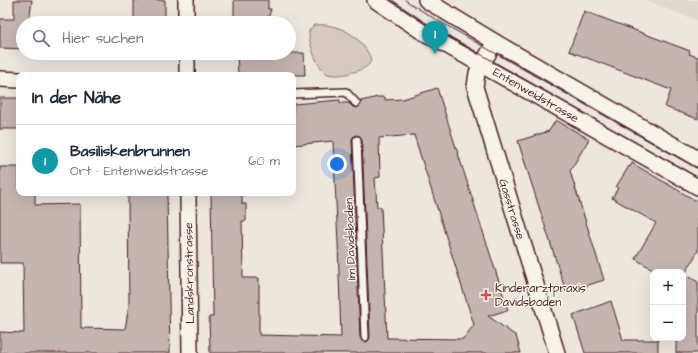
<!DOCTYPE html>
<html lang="de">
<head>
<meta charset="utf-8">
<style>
	body { margin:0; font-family:"Architects Daughter",sans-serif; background:#f2f2f3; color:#1f2937 }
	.controls { position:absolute; right:12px; bottom:12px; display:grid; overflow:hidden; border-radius:8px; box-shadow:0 4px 16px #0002 }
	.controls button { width:36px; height:36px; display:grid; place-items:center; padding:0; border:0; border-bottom:1px solid #e0e1e3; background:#fff; color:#1f2937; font:20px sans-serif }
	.you { position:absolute; left:337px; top:164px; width:14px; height:14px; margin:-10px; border:3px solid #fff; border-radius:50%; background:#1a73e8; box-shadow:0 0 0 6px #1a73e833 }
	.badge { display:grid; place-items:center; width:26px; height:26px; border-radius:50%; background:#d1495b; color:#fff; font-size:13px; font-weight:700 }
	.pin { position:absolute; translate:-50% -33px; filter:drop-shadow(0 1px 2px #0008) }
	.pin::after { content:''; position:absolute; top:21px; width:14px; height:12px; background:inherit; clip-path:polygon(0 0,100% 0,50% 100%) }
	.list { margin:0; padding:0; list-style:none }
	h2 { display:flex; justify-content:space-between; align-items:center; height:52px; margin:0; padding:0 16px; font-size:17px }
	h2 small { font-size:13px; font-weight:400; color:#747a83 }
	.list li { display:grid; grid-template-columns:26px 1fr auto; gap:12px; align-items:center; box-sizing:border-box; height:72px; padding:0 16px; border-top:1px solid #e0e1e3 }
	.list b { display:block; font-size:15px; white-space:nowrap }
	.list p { margin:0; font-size:13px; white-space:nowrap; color:#747a83 }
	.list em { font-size:13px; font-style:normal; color:#747a83 }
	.icon { flex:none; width:22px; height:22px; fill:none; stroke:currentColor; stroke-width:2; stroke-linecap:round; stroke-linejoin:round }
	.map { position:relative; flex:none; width:698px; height:353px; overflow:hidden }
	.search { position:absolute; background:#fff; box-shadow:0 4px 16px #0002; left:16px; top:16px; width:280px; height:44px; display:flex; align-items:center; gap:10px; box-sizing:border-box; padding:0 14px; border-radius:22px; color:#747a83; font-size:15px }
	.panel { position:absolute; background:#fff; box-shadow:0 4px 16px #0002; left:16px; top:72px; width:280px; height:124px; border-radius:8px }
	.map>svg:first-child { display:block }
	.built { fill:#e0d7d0 }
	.green { fill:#d5c9c2; stroke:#907476 }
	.building { fill:#c4b5b0; stroke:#4a1f2b; fill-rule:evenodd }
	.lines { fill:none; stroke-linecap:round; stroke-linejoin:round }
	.service-casing { stroke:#4a1f2b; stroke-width:10 }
	.minor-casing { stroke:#4a1f2b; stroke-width:18 }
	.service { stroke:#f7f3e8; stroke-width:7 }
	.minor { stroke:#f7f3e8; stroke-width:15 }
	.tram { stroke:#4a1f2b; stroke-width:1 }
	.poi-dot { fill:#d1495b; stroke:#f7f3e8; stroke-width:1.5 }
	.labels { text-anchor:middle; stroke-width:3; stroke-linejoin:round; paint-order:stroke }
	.street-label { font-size:12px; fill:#4a1f2b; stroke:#f7f3e8 }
	.poi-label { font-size:12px; fill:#4a1f2b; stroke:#f7f3e8; text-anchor:start }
</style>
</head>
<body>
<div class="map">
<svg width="698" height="353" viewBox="0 0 698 353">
	<rect width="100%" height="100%" fill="#ece6dd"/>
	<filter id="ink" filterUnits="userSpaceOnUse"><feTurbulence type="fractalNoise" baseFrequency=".025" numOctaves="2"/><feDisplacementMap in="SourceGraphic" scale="8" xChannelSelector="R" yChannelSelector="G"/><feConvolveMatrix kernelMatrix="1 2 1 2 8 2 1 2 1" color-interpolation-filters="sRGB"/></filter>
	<g filter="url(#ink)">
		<path class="built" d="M646 0H698V21L658 5Z"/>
		<path class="green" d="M314 25C336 23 357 33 368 53 370 56 372 61 369 64 365 69 358 71 353 72 345 75 336 76 328 74 317 69 308 42 309 31Z"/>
		<g class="building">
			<path d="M14 0H32L29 23H23V49L0 48V19H14Z"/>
			<path d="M134 0H165V23H145V19H134Z"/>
			<path d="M234 0H268V9H271L267 23H234Z"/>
			<path d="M584 11 690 51 689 54 698 57V119L665 107 671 90 569 51Z"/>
			<path d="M237 53H304L305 75H238Z"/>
			<path d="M437 88 508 310 488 316 516 336 521 353H210L209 317H213L211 193H242V204H246V221H242L243 278H259V335L341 337 338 243 333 141 293 145V104L340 100V103H349L353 107 357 108 361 105V101L378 97H385V100L403 99ZM356 135 360 136 362 140 370 337 369 340 366 342 362 341 360 337 352 140 353 137ZM414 135 474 325 463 339 387 338 381 207H377L375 178 380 177 379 138Z"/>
			<rect x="0" y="98" width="19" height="31"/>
			<path d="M556 120 589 139 570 171 604 280 566 292 518 141 549 131Z"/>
			<path d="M632 163 698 202V251L686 272H658L635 259 656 223 612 198 618 188 616 187 629 166 630 167Z"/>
			<path d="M0 167H19V193H35V205L80 204 81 328 125 329 129 305 128 195H135V193H167L170 353H0V332L24 333 23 263H0Z"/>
			<path d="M683 273 698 282V353H676V338H683Z"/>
			<path d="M611 301 623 340H658V353H585L573 315Z"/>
		</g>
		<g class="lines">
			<defs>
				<g id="service">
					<path d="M293 94 346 92 356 103"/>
					<path d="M357 140 365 337"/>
				</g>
				<g id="minor">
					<path d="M186 0V23"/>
					<path d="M375 0 421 31 698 187"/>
					<path d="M426 0 495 42 698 159"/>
					<path d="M495 42 477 73 475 87 557 353"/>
					<path d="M187 53V75"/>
					<path d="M0 79 19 80"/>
					<path d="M188 193 190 353"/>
				</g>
			</defs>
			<use href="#service" class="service-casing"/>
			<use href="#minor" class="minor-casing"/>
			<use href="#service" class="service"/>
			<use href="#minor" class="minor"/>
			<g class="tram">
				<path d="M392 0 426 23 698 178"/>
				<path d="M405 0 430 16 698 169"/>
			</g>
		</g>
	</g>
	<path class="poi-dot" d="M484 289h4v4h4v4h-4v4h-4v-4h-4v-4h4z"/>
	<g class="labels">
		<g class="street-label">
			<text transform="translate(536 95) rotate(30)" y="4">Entenweidstrasse</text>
			<text transform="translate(512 209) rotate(73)" y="4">Gasstrasse</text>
			<text transform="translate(350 239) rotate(-92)" y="4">Im Davidsboden</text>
			<text transform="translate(189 273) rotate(-91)" y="4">Landskronstrasse</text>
		</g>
		<g class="poi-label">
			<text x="495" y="292">Kinderarztpraxis<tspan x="495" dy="14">Davidsboden</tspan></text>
		</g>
	</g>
</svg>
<div class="controls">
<button>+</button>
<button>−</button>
</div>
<div class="you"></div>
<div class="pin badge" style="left:435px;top:54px;background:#0f9aa8">1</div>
<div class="search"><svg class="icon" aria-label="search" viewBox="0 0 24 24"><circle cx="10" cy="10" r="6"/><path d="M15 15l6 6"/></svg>Hier suchen</div>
<section class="panel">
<h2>In der Nähe<small></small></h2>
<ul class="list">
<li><span class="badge" style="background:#0f9aa8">1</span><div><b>Basiliskenbrunnen</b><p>Ort · Entenweidstrasse</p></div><em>60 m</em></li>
</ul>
</section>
</div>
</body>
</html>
